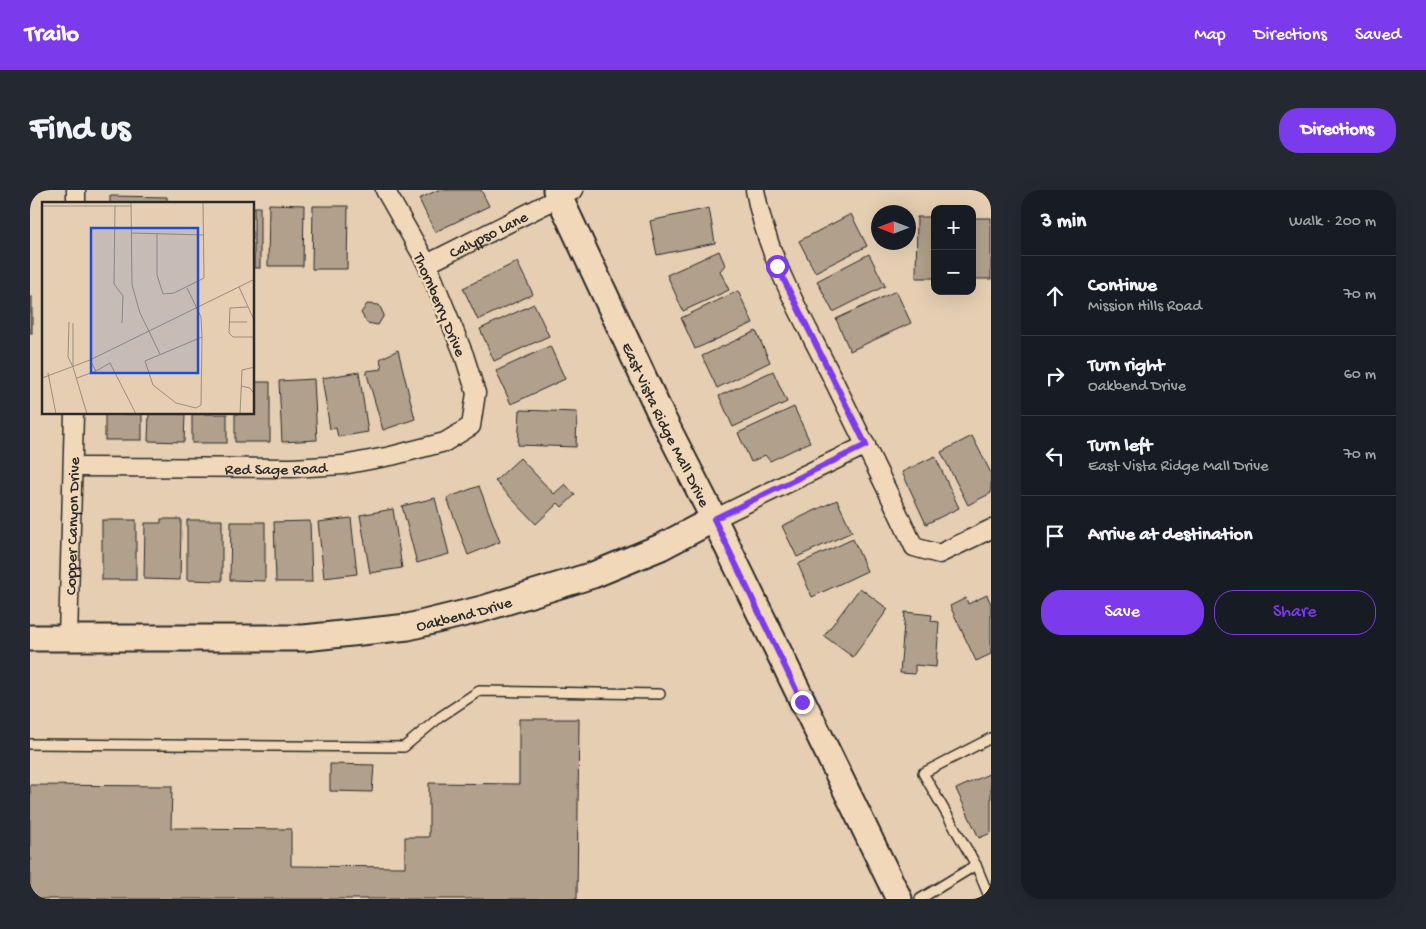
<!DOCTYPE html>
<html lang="en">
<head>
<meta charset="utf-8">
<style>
	body { margin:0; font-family:"Gochi Hand",sans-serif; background:#242831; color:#f1f3f6 }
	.controls { position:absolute; right:15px; top:15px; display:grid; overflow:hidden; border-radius:10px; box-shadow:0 5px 20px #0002 }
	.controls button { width:45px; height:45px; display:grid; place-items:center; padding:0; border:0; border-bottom:1px solid #363941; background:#171b24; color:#f1f3f6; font:25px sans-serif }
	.compass { position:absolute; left:841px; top:15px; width:45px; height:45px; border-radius:50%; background:#171b24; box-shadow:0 5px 20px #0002; rotate:270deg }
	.stop { position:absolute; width:15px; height:15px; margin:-11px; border:4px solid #7c3aed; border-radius:50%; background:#fff }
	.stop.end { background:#7c3aed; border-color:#fff; box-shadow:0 1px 5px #0008 }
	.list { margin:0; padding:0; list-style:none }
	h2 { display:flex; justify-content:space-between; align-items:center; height:65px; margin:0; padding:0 20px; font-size:21px }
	h2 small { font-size:16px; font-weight:400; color:#9ea1a6 }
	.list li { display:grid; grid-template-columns:32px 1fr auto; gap:15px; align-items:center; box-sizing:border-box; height:80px; padding:0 20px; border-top:1px solid #363941 }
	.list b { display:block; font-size:19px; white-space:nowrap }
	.list p { margin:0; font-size:16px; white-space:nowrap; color:#9ea1a6 }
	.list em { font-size:16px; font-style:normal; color:#9ea1a6 }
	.actions { display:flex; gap:10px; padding:15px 20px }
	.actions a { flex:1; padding:11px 0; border:1px solid #7c3aed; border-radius:20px; text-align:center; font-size:18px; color:#7c3aed }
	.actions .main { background:#7c3aed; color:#fff }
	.icon { flex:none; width:28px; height:28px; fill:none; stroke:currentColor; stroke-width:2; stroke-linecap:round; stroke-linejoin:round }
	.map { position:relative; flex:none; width:961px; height:709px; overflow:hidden; border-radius:20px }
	header { display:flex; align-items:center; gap:30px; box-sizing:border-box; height:70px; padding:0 25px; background:#7c3aed; color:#fff }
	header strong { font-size:24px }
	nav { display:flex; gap:28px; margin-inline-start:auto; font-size:18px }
	.intro { display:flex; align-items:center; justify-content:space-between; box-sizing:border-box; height:120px; padding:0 30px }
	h1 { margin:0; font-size:35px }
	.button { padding:12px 22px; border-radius:20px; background:#7c3aed; color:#fff; font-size:18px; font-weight:700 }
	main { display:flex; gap:30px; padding:0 30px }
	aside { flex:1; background:#171b24; border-radius:20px; box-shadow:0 5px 20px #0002 }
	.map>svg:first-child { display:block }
	.building { fill:#b0a08c; stroke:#2b2b2b }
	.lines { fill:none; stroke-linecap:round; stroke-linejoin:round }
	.lane-casing { stroke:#2b2b2b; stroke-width:12 }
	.street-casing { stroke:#2b2b2b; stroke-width:21 }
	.secondary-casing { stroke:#2b2b2b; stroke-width:29 }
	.lane { stroke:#f1d8b9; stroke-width:9 }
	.street { stroke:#f1d8b9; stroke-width:18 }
	.secondary { stroke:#f1d8b9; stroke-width:25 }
	.route { stroke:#7c3aed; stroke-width:6 }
	.labels { text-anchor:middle; stroke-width:5; stroke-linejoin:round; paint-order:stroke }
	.street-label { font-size:16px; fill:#2b2b2b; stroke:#f1d8b9 }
	.inset-road { fill:none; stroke:#9b8d7b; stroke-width:1 }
	.view { fill:#1d4ed8; fill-opacity:0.15; stroke:#1d4ed8; stroke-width:2.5 }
	.inset-edge { fill:none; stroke:#2b2b2b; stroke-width:2.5 }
</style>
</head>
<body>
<header>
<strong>Trailo</strong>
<nav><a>Map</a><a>Directions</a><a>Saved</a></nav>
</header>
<div class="intro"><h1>Find us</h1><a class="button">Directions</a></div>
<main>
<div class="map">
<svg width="961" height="709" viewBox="0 0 961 709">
	<rect width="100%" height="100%" fill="#e5ceb1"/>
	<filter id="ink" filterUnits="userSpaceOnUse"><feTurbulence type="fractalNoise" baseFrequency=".02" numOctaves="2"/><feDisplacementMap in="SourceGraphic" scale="10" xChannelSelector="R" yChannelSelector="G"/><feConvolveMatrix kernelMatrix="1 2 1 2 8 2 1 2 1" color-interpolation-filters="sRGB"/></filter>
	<g filter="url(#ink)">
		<g class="building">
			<path d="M408 0H451L459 16 405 42 389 9Z"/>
			<path d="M80 6 137 7V14H80Z"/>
			<path d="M239 14 274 15 273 76H238Z"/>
			<path d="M283 16H318L317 79H282Z"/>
			<rect x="224" y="17" width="6" height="61"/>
			<path d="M679 18 685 53 627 65 620 31Z"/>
			<path d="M821 24 837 56 785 82 769 51Z"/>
			<path d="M887 27H905V88H886Z"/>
			<rect x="942" y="28" width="19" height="61"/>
			<path d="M689 61 695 75 690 81 699 100 653 121 637 85Z"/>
			<path d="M839 64 855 96 803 122 787 91Z"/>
			<path d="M487 72 503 104 448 130 433 98Z"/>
			<path d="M708 101 723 133 665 159 651 128Z"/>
			<path d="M866 101 881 133 820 161 806 129Z"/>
			<rect x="0" y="107" width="2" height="36"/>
			<path d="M337 114 349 115 354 125 348 135 337 133 331 123Z"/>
			<path d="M504 114 519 146 464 171 450 139Z"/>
			<path d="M726 141 740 172 687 198 672 166Z"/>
			<path d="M520 156 535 189 481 214 466 181Z"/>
			<path d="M368 160 385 229 353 240 336 181 352 179 350 169Z"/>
			<path d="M743 181 757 212 703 237 689 206Z"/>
			<path d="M329 182 338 242 308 247 306 238 300 239 292 188Z"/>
			<path d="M284 189 287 250 252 252 249 191Z"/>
			<path d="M224 192H240V252H205V224H224Z"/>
			<path d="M764 217 780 252 740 271 735 265 721 272 708 243Z"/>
			<path d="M490 220 547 222 546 257 488 255Z"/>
			<rect x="75" y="224" width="37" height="26"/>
			<path d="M119 224H155L154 252 118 251Z"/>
			<rect x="162" y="224" width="35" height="29"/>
			<path d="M942 246 961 283V303L938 315 911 262Z"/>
			<path d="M905 266 929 318 896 334 872 282Z"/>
			<path d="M490 268 524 304 535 294 545 305 532 317 528 313 506 334 465 291Z"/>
			<path d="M449 296 470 352 438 365 417 308Z"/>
			<path d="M405 308 419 364 387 373 372 316Z"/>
			<path d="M807 310 822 342 767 367 752 336Z"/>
			<path d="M363 319 372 378 340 383 330 325Z"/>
			<path d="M321 328 327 384 294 388 288 332Z"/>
			<path d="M131 329H151L150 390 114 389 115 333H131Z"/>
			<rect x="72" y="330" width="34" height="60"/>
			<path d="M157 330H192V391L157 390Z"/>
			<path d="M280 331 282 392H246L244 332Z"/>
			<path d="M201 332H235V391L200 390Z"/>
			<path d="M823 349 837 381 782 407 768 374Z"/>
			<path d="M830 398 858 419 823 467 794 446Z"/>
			<path d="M957 405 961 414V464L946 471 920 416 936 408 938 414Z"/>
			<path d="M875 422 902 425 901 431 909 432 906 477 885 475V484L870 483Z"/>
			<path d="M489 529H549L547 709H0V595L142 596 141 638 261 639V676L375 677V647H399V593L489 594Z"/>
			<path d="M300 574 344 575 342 602 300 601Z"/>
			<path d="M961 583V643L949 648 926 599Z"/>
		</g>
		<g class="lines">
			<defs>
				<g id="lane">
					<path d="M0 554 374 557 410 527 449 501 630 504"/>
					<path d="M946 675 960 709"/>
					<path d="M890 709 946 675 893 583 961 548"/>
				</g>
				<g id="street">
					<path d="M725 0C737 66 768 119 798 179 827 238 856 297 884 357L909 364 961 339"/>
					<path d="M46 14V0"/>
					<path id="s1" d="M397 74 544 0"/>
					<path id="s2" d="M44 277 262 278 313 275 361 266 415 252 441 236 446 203 434 165 397 74 355 0"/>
					<path d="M684 329 836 255"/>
					<path id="s3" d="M38 448 44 224"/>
				</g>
				<g id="secondary">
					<path id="s4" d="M526 0 632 227 684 329 869 709"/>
					<path id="s5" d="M0 448H274L378 437 452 419 563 385 631 357 684 329"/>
				</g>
			</defs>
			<use href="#lane" class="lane-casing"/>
			<use href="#street" class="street-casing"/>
			<use href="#secondary" class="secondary-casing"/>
			<use href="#lane" class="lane"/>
			<use href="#street" class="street"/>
			<use href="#secondary" class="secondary"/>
		</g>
	</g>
	<g class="lines" filter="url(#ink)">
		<path class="route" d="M747 76 836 255 684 329 772 512"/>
	</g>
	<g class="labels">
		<g class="street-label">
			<text dy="6" stroke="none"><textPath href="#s1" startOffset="68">Calypso Lane</textPath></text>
			<text transform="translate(411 114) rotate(67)" y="6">Thornberry Drive</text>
			<text dy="6" stroke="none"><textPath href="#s4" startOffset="259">East Vista Ridge Mall Drive</textPath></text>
			<text dy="6" stroke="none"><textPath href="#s2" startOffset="202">Red Sage Road</textPath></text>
			<text dy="6" stroke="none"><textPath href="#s3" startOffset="112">Copper Canyon Drive</textPath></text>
			<text dy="6" stroke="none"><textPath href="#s5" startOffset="436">Oakbend Drive</textPath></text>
		</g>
	</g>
	<g transform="translate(12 12)">
		<rect width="212" height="212" fill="#e5ceb1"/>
		<path class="inset-road" d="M89 0 90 83 98 111 118 152M0 4H89M73 4 72 82 81 94 80 121M89 31 162 33M115 32V73L121 92 132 91 162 76 161 0M197 85 213 120M145 86 159 115 160 135 159 203 154 206 134 201 111 183 103 159 160 135M206 105 188 106 187 131 191 135H213M27 120 26 155 31 165M187 120H205M31 121V165L45 212M48 158 54 169 68 161 94 212M6 171 14 212M0 176 48 158 213 77M35 176 54 169M199 184 208 186 213 193M198 212 200 168 213 165"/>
		<path class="view" d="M49 26H156V171H49Z"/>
		<rect width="212" height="212" class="inset-edge"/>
	</g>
</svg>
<div class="controls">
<button>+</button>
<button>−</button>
</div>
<svg class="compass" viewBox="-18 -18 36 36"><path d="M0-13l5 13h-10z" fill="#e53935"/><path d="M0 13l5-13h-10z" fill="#9ea1a6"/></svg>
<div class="stop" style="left:747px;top:76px"></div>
<div class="stop end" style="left:772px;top:512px"></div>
</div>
<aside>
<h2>3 min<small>Walk · 200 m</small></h2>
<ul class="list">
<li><svg class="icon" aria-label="ahead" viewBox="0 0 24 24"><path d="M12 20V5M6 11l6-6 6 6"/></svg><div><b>Continue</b><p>Mission Hills Road</p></div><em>70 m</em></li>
<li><svg class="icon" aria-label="right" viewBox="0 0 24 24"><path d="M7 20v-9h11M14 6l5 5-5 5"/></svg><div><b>Turn right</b><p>Oakbend Drive</p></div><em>60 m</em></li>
<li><svg class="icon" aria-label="left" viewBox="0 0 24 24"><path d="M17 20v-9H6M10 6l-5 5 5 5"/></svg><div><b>Turn left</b><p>East Vista Ridge Mall Drive</p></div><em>70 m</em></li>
<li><svg class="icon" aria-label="arrive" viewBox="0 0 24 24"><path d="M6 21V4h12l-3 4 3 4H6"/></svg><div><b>Arrive at destination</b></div></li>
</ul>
<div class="actions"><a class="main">Save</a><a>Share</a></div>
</aside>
</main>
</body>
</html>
